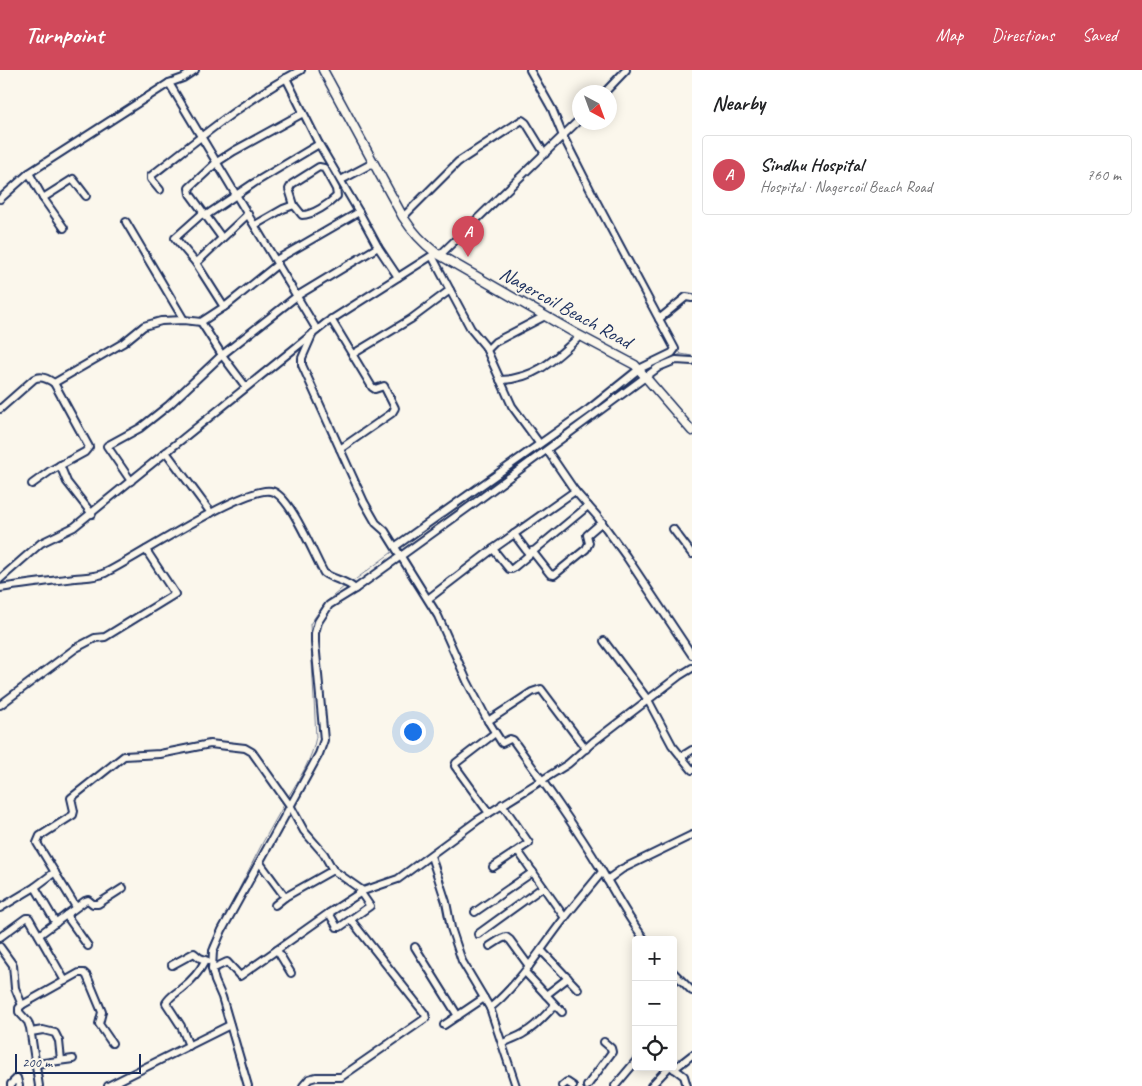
<!DOCTYPE html>
<html lang="en">
<head>
<meta charset="utf-8">
<style>
	body { margin:0; font-family:Caveat,sans-serif; background:#f2f2f2; color:#202124 }
	.controls { position:absolute; right:15px; bottom:15px; display:grid; overflow:hidden; border-radius:5px; box-shadow:0 2px 12px #0003 }
	.controls button { width:45px; height:45px; display:grid; place-items:center; padding:0; border:0; border-bottom:1px solid #e0e0e0; background:#fff; color:#202124; font:25px sans-serif }
	.compass { position:absolute; left:572px; top:15px; width:45px; height:45px; border-radius:50%; background:#fff; box-shadow:0 2px 12px #0003; rotate:139deg }
	.scale { position:absolute; left:15px; bottom:12px; width:126px; box-sizing:border-box; padding-left:5px; border:2px solid #1b2f5e; border-top:0; font-size:14px; line-height:18px; white-space:nowrap; color:#1b2f5e; -webkit-text-stroke:4px #fbf7ec; paint-order:stroke }
	.you { position:absolute; left:412px; top:661px; width:18px; height:18px; margin:-12px; border:4px solid #fff; border-radius:50%; background:#1a73e8; box-shadow:0 0 0 8px #1a73e833 }
	.badge { display:grid; place-items:center; width:32px; height:32px; border-radius:50%; background:#d1495b; color:#fff; font-size:16px; font-weight:700 }
	.pin { position:absolute; translate:-50% -41px; filter:drop-shadow(0 1px 2px #0008) }
	.pin::after { content:''; position:absolute; top:26px; width:18px; height:15px; background:inherit; clip-path:polygon(0 0,100% 0,50% 100%) }
	.list { margin:0; padding:0; list-style:none }
	h2 { display:flex; justify-content:space-between; align-items:center; height:65px; margin:0; padding:0 20px; font-size:21px }
	h2 small { font-size:16px; font-weight:400; color:#757577 }
	.list li { display:grid; grid-template-columns:32px 1fr auto; gap:15px; align-items:center; box-sizing:border-box; height:80px; margin:0 10px 10px; padding:0 10px; border:1px solid #e0e0e0; border-radius:5px }
	.list b { display:block; font-size:19px; white-space:nowrap }
	.list p { margin:0; font-size:16px; white-space:nowrap; color:#757577 }
	.list em { font-size:16px; font-style:normal; color:#757577 }
	.icon { flex:none; width:28px; height:28px; fill:none; stroke:currentColor; stroke-width:2; stroke-linecap:round; stroke-linejoin:round }
	.map { position:relative; flex:none; width:692px; height:1016px; overflow:hidden }
	header { display:flex; align-items:center; gap:30px; box-sizing:border-box; height:70px; padding:0 25px; background:#d1495b; color:#fff }
	header strong { font-size:24px }
	nav { display:flex; gap:28px; margin-inline-start:auto; font-size:18px }
	main { display:flex }
	aside { flex:1; background:#fff }
	.map>svg:first-child { display:block }
	.lines { fill:none; stroke-linecap:round; stroke-linejoin:round }
	.stream { stroke:#747e96; stroke-width:1 }
	.minor-casing { stroke:#1b2f5e; stroke-width:10 }
	.major-casing { stroke:#1b2f5e; stroke-width:11 }
	.minor { stroke:#fbf7ec; stroke-width:6 }
	.major { stroke:#fbf7ec; stroke-width:8 }
	.labels { text-anchor:middle; stroke-width:4; stroke-linejoin:round; paint-order:stroke }
	.street-label { font-size:20px; fill:#1b2f5e; stroke:#fbf7ec }
</style>
</head>
<body>
<header>
<strong>Turnpoint</strong>
<nav><a>Map</a><a>Directions</a><a>Saved</a></nav>
</header>
<main>
<div class="map">
<svg width="692" height="1016" viewBox="0 0 692 1016">
	<rect width="100%" height="100%" fill="#fbf7ec"/>
	<filter id="ink" filterUnits="userSpaceOnUse"><feTurbulence type="fractalNoise" baseFrequency=".02" numOctaves="2"/><feDisplacementMap in="SourceGraphic" scale="10" xChannelSelector="R" yChannelSelector="G"/><feConvolveMatrix kernelMatrix="1 2 1 2 8 2 1 2 1" color-interpolation-filters="sRGB"/></filter>
	<g filter="url(#ink)">
		<g class="lines">
			<g class="stream">
				<path d="M534 0 538 8"/>
				<path d="M567 66 606 144"/>
				<path d="M677 278 681 284"/>
				<path d="M656 294 681 284 692 286"/>
				<path d="M594 339 638 305"/>
				<path d="M352 512 395 480"/>
				<path d="M288 727C300 708 312 689 316 667L310 554 325 533 346 515"/>
				<path d="M210 876 263 772 285 733"/>
			</g>
			<defs>
				<g id="minor">
					<path d="M169 13 317 260"/>
					<path d="M605 22 626 0"/>
					<path d="M319 74 359 142"/>
					<path d="M319 97 324 98 326 101 336 119 337 126C329 134 313 145 302 145L294 135 289 119 292 114Z"/>
					<path d="M29 103 43 128 64 158"/>
					<path d="M341 110 373 93"/>
					<path d="M160 120 151 109V106C200 68 246 29 301 0"/>
					<path d="M43 128 73 109 86 126"/>
					<path d="M0 129 29 103 169 13 183 8 195 0"/>
					<path d="M203 143 175 168 196 193 224 237"/>
					<path d="M205 146 254 113 319 74 286 8"/>
					<path d="M403 147 458 92 522 50 526 53 545 84"/>
					<path d="M126 152 184 250"/>
					<path d="M255 155 283 139 294 135"/>
					<path d="M222 168 190 124 189 118 217 92 234 81 303 43"/>
					<path d="M378 177 398 207"/>
					<path d="M440 185 580 49"/>
					<path d="M196 193 248 144"/>
					<path d="M450 220 471 259 485 276 512 336 539 373"/>
					<path d="M331 249 372 317 375 319 384 316 395 338 392 343 340 379"/>
					<path d="M659 249 686 227 692 228"/>
					<path d="M313 263 302 288V295L364 432 376 453 385 461 438 546 467 611 488 651 502 673 510 669 513 670C544 713 575 756 602 801 616 825 628 848 645 870"/>
					<path d="M487 280 495 272 545 246"/>
					<path d="M353 284 411 249 450 220 432 186"/>
					<path d="M500 310C536 309 555 289 580 266"/>
					<path d="M246 317 222 285 201 252 227 235 278 194"/>
					<path d="M0 339 34 309C41 305 48 309 54 313"/>
					<path d="M547 380 575 421 597 446 626 486 692 585"/>
					<path d="M166 382 211 443"/>
					<path d="M60 395 67 412 92 444"/>
					<path d="M131 411 107 376 140 358 169 335 222 285 297 226 378 177 359 142 276 190"/>
					<path d="M32 414 50 401 85 382 89 377 54 313 123 273 144 256 161 251 184 250 201 252"/>
					<path d="M673 459 692 484"/>
					<path d="M514 464 529 484"/>
					<path d="M396 476 589 339 639 299 672 283 675 279 595 129 563 66 552 39 530 0"/>
					<path d="M493 479 509 499H512L588 436"/>
					<path d="M532 481 550 504 554 505 586 479 589 473 587 465 602 452"/>
					<path d="M0 509 41 473 74 457 123 417 326 253 436 183"/>
					<path d="M0 518C25 514 50 511 75 508 85 507 97 507 105 503 136 488 244 416 271 421 290 424 314 486 324 503 334 510 346 510 355 519"/>
					<path d="M428 529 493 479 575 421"/>
					<path d="M604 571 648 630 672 675 692 700"/>
					<path d="M0 635 76 578 95 568 105 567 175 524 146 480"/>
					<path d="M488 651 532 622 541 619 586 679"/>
					<path d="M681 687 692 680"/>
					<path d="M489 743 455 696 456 693 495 663"/>
					<path d="M518 781 565 848"/>
					<path d="M431 786 446 832 451 858 462 891 490 938 516 1016"/>
					<path d="M260 793 285 827"/>
					<path d="M493 797 529 773 502 734"/>
					<path d="M607 810 622 799 692 765"/>
					<path d="M35 817 56 853"/>
					<path d="M275 835 285 827 333 800"/>
					<path d="M76 837 37 773 40 766 73 745 74 741 71 728 124 686 160 684 210 674 245 678 252 682 291 737 304 761 324 784 333 800 363 821"/>
					<path d="M0 838 35 817 55 802"/>
					<path d="M475 842 533 802"/>
					<path d="M329 843 337 857H340L370 836 361 823"/>
					<path d="M66 845 88 876"/>
					<path d="M478 864 543 817"/>
					<path d="M39 865 85 831 88 830 93 834H98L123 818"/>
					<path d="M0 867 26 848H29L65 911"/>
					<path d="M490 876 501 869 506 867 510 870 529 896"/>
					<path d="M0 877 13 895 15 918 22 935"/>
					<path d="M415 877 458 946"/>
					<path d="M277 880 291 903"/>
					<path d="M541 880 578 919"/>
					<path d="M172 895 194 883 200 888 208 891"/>
					<path d="M212 899 227 892 240 906 329 843 363 821 398 809 478 750 568 694 593 672 679 606 692 598"/>
					<path d="M525 902 562 942"/>
					<path d="M673 902 692 921"/>
					<path d="M546 925 568 908"/>
					<path d="M490 938C520 913 540 880 563 850 576 833 589 818 602 802"/>
					<path d="M444 955 484 928"/>
					<path d="M31 962 43 960 55 963 59 971 61 990"/>
					<path d="M502 974C509 969 517 968 524 963 536 957 546 944 555 935"/>
					<path d="M189 976 181 956 166 933C170 926 175 924 181 919 190 912 200 901 205 891"/>
					<path d="M36 994 73 989"/>
					<path d="M672 997 684 1006 687 1016"/>
					<path d="M674 999 692 985"/>
					<path d="M11 1016V1014L17 1008 19 1016"/>
					<path d="M39 1016 30 958 28 952 19 942V938L22 935 79 903H84L87 906 102 942 99 954 112 973"/>
					<path d="M108 1016 230 955"/>
					<path d="M248 1016 222 927 215 911 212 899 213 881 222 860 319 684 324 670 315 572V563L318 552 329 535 355 519 473 434 659 297 676 290 692 291"/>
					<path d="M303 1016 309 1009 316 1007H341L426 948 425 944 351 850"/>
					<path d="M562 1016 567 1012 573 1016"/>
					<path d="M587 1016 612 982 611 978 604 972"/>
					<path d="M615 1016 636 991"/>
					<path d="M651 1016 669 997"/>
				</g>
				<path id="major" d="M323 0 403 147C412 161 423 173 436 183L573 262 635 295 692 361"/>
			</defs>
			<use href="#minor" class="minor-casing"/>
			<use href="#major" class="major-casing"/>
			<use href="#minor" class="minor"/>
			<use href="#major" class="major"/>
		</g>
	</g>
	<g class="labels">
		<g class="street-label">
			<text transform="translate(566 237) rotate(29)" y="7">Nagercoil Beach Road</text>
		</g>
	</g>
</svg>
<div class="controls">
<button>+</button>
<button>−</button>
<button><svg class="icon" aria-label="locate" viewBox="0 0 24 24"><circle cx="12" cy="12" r="6"/><path d="M12 2v4M12 18v4M2 12h4M18 12h4"/></svg></button>
</div>
<svg class="compass" viewBox="-18 -18 36 36"><path d="M0-13l5 13h-10z" fill="#e53935"/><path d="M0 13l5-13h-10z" fill="#757577"/></svg>
<div class="scale">200 m</div>
<div class="you"></div>
<div class="pin badge" style="left:468px;top:187px">A</div>
</div>
<aside>
<h2>Nearby<small></small></h2>
<ul class="list">
<li><span class="badge">A</span><div><b>Sindhu Hospital</b><p>Hospital · Nagercoil Beach Road</p></div><em>760 m</em></li>
</ul>
</aside>
</main>
</body>
</html>
